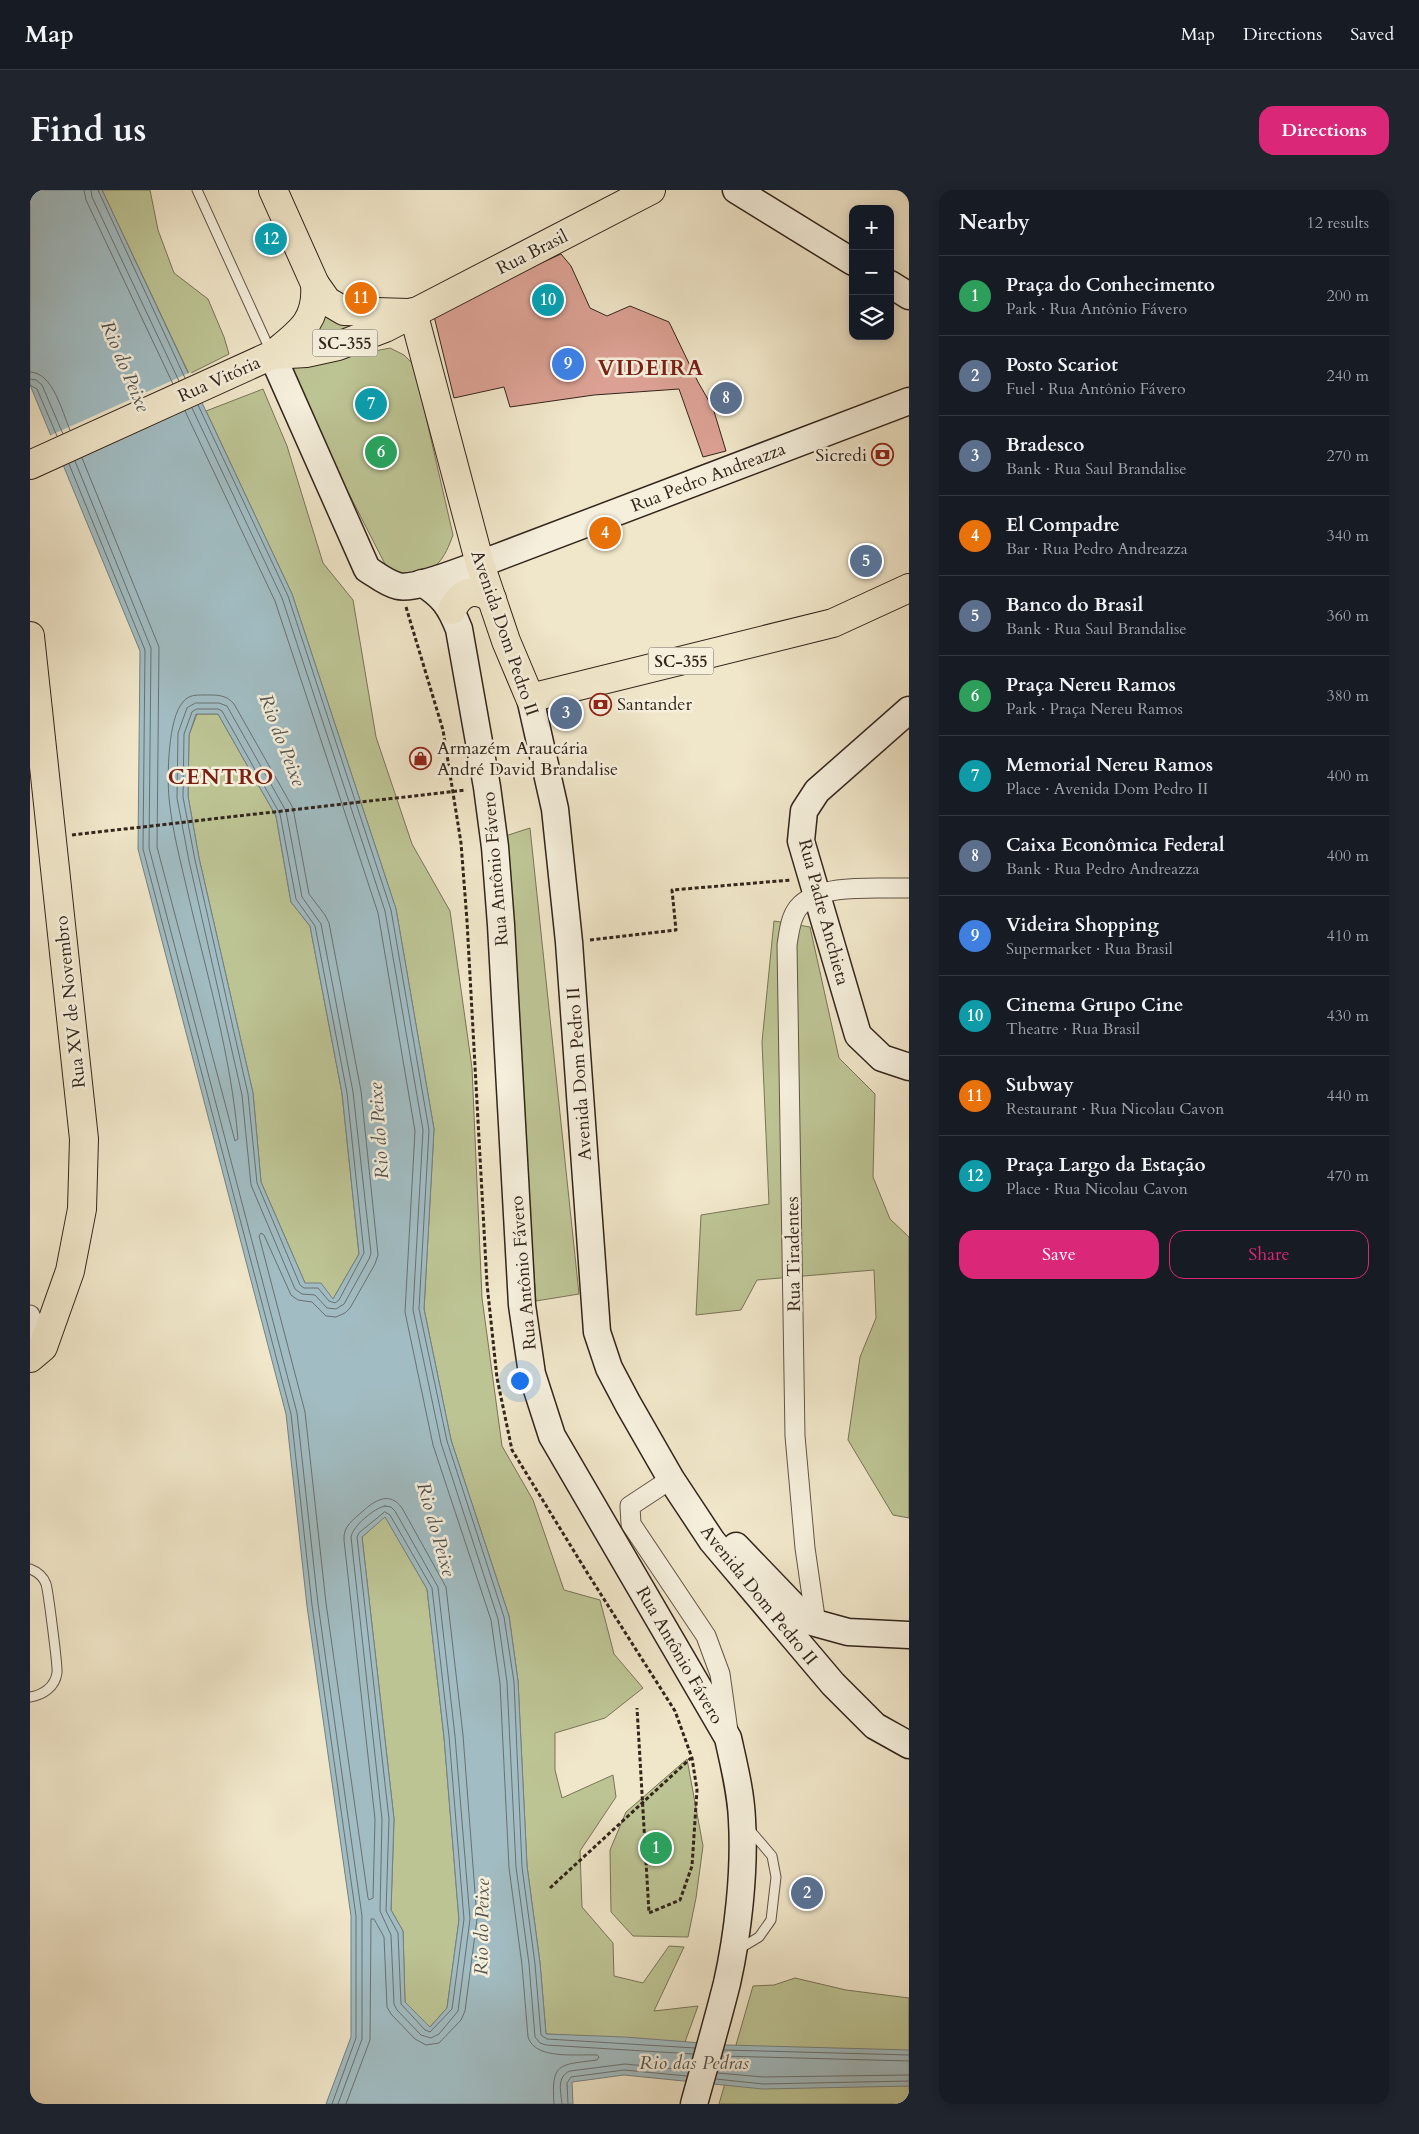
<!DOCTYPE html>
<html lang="en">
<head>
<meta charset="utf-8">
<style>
	body { margin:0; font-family:Cardo,serif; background:#20242c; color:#f1f3f6 }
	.controls { position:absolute; right:15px; top:15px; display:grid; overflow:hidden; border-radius:10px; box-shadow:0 2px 12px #0003 }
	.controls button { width:45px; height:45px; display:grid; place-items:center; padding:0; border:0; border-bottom:1px solid #363941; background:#171b24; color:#f1f3f6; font:25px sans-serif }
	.you { position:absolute; left:489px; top:1190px; width:18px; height:18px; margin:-12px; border:4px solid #fff; border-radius:50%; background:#1a73e8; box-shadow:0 0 0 8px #1a73e833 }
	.badge { display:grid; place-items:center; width:32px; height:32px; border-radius:50%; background:#db2777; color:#fff; font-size:16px; font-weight:700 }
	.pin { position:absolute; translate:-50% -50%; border:2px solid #fff; box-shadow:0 1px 5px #0006 }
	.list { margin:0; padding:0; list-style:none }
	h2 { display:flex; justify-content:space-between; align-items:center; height:65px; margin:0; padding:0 20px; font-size:21px }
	h2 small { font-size:16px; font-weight:400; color:#9ea1a6 }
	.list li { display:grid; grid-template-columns:32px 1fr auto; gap:15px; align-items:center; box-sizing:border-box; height:80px; padding:0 20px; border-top:1px solid #363941 }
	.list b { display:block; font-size:19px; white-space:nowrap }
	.list p { margin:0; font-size:16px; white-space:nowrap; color:#9ea1a6 }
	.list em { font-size:16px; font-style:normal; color:#9ea1a6 }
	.actions { display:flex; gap:10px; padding:15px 20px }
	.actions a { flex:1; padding:11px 0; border:1px solid #db2777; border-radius:15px; text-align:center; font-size:18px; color:#db2777 }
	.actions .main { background:#db2777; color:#fff }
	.icon { flex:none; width:28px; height:28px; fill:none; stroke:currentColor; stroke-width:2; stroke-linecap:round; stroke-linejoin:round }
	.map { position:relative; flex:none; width:879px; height:1914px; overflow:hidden; border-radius:15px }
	header { display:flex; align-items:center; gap:30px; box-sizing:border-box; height:70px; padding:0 25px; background:#171b24; border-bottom:1px solid #363941 }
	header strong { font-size:24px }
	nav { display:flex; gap:28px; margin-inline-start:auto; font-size:18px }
	.intro { display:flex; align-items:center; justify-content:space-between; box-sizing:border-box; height:120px; padding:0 30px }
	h1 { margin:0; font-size:35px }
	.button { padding:12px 22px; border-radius:15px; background:#db2777; color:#fff; font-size:18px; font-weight:700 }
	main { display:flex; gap:30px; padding:0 30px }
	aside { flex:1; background:#171b24; border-radius:15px; box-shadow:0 2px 12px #0003 }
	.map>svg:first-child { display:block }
	.green { fill:#bdc494; stroke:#787458 }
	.water { fill:#a1bcc2; stroke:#758080; fill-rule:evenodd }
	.pier { fill:#f0e6c9 }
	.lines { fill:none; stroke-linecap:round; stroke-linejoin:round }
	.shore { stroke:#6a706f; stroke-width:1 }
	.building { fill:#dca194; stroke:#33251c }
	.lane-casing { stroke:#625547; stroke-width:11 }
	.street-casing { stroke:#625547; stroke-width:21 }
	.secondary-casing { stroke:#33251c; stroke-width:29 }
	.primary-casing { stroke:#33251c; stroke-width:30 }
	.path { stroke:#33251c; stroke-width:3; stroke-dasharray:4 2.5; stroke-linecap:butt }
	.lane { stroke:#f5efdc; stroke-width:9 }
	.street { stroke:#f5efdc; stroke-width:19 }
	.secondary { stroke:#f5efdc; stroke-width:26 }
	.primary { stroke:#f0e6c9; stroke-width:28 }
	.labels { text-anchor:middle; stroke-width:5; stroke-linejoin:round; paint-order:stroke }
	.shield { fill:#f5efdc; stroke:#6d6256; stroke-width:1 }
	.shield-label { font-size:16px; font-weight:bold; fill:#33251c }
	.street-label { font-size:18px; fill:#33251c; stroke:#f5efdc }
	.poi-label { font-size:18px; fill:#33251c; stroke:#f5efdc; text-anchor:start }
	.water-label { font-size:19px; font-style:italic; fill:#54524e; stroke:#f5efdc }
	.district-label { font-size:22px; font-weight:bold; letter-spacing:1px; fill:#7a1f14; stroke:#f5efdc }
</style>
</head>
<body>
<header>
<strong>Map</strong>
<nav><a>Map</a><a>Directions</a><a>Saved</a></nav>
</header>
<div class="intro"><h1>Find us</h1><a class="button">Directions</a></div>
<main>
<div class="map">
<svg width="879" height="1914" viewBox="0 0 879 1914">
	<rect width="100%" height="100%" fill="#f0e6c9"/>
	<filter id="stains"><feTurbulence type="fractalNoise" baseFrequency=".004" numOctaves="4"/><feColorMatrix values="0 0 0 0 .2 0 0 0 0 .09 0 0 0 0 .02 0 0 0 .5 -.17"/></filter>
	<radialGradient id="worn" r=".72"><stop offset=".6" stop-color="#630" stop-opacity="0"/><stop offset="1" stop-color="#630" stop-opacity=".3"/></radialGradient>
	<g class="green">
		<path d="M72 0H120L128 40 144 83 178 109 194 147 199 164 159 184Z"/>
		<path d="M290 119C306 140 323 135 347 133L274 154Z"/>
		<path d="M360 158 374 165 384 175 423 345C411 378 404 380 370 389L356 376 255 179Z"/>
		<path d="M233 199 257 256 293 373 323 410 346 547 382 654 420 721 442 878 452 1108 472 1256 503 1310 534 1400 570 1410 584 1464 613 1498 575 1528 525 1543V1580L532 1608 583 1585 586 1607 550 1661 552 1717 583 1753 584 1786 613 1793 639 1756 654 1757 624 1821 668 1816 655 1852 516 1844 510 1773 497 1676 488 1491 479 1426 421 1250 394 1119 404 939 366 719 262 404 176 221Z"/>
		<path d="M167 524H188L246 626 261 712 280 736 312 903 329 1064 303 1109 275 1093 231 992 223 903 169 668 158 606 159 545Z"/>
		<path d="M500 638 549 1104 506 1111 469 648Z"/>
		<path d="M744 731 780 737 809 868 845 904 843 987 860 1029 879 1047V1328L863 1325 818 1250 830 1167 846 1128 844 1080 727 1090 711 1120 666 1125 671 1025 739 1014 732 852Z"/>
		<path d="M355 1326 397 1399 414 1547 429 1730 417 1818 400 1837 375 1812 373 1741 361 1720 364 1629 332 1347Z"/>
		<path d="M657 1569 673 1656 666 1708 658 1747 603 1746 581 1722 580 1660 596 1622Z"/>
		<path d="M765 1788 816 1800 879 1808V1914H689L723 1796 744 1795Z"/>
	</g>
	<path class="water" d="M0 0H72L262 404 366 719 404 939 394 1119 421 1250 479 1426 488 1491 497 1676 510 1773 516 1844 595 1847 697 1855 879 1860V1896L733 1899 594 1885 542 1892 543 1914H296L321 1847V1726L277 1416 256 1224 108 659 110 461 0 195ZM166 524H188L246 626 261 712 280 736 312 903 329 1064 303 1109 291 1093H275L231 992 223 903 169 668 158 606 159 545ZM355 1327 397 1399 414 1547 429 1730 417 1818 400 1837 375 1812 373 1741 361 1720 364 1629 332 1347Z"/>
	<path class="pier" d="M161 182 175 212 32 277 19 246Z"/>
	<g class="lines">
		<g class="shore">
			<path d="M54 0 56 10 143 194"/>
			<path d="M61 0 62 7 149 191"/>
			<path d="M68 0 155 188"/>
			<path d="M0 182C23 182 32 222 40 240"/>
			<path d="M0 189 6 190 12 195 33 244"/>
			<path d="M0 195 7 199 27 246"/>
			<path d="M168 215 258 406 361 720 399 940 389 1119 417 1251 474 1427 484 1492 492 1677 505 1774 511 1845 517 1849 665 1858"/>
			<path d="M162 218 252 408 355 721 393 940 383 1120 411 1253 468 1429 477 1492 486 1677 499 1774 505 1847 510 1853 516 1855 663 1864"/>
			<path d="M155 221 245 411 348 723 385 941 375 1122 403 1255 461 1430 470 1493 479 1678 492 1775 498 1847C505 1870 546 1864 567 1865L569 1867 567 1870C529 1875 521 1872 524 1914"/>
			<path d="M52 268 129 457 127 657 205 951 208 949C201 866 177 785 158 704 151 673 142 640 139 608 137 586 138 528 153 512 158 505 166 505 173 505 186 505 196 504 204 514L263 618 279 704 295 725 299 733 331 901 348 1065 345 1074 320 1118 315 1123 306 1127 296 1126 282 1112 268 1110 261 1105 234 1045 231 1043 229 1046 275 1222 296 1413 338 1708 339 1710 343 1708 345 1629 314 1350C313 1336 323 1330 333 1321 345 1310 360 1301 372 1318L416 1397 433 1545 447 1729 435 1821 431 1830 409 1853 396 1855 385 1849 361 1824 357 1817 354 1747 344 1729H341L340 1850 316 1914"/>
			<path d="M45 271 121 458 119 658 267 1223 288 1414 332 1726V1849L308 1914"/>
			<path d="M39 274 115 460 113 659 261 1224 282 1415 326 1726V1848L302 1914"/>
			<path d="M166 513H189L197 516 256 621 272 707 291 734 323 902 341 1063 339 1069 314 1114 306 1119 297 1118 285 1105 272 1104 265 1099 221 995 212 905 159 671 147 608 148 543 157 518Z"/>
			<path d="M167 519H188L192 521 250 624 266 709 285 736 317 903 334 1063 309 1110 305 1113 299 1111 288 1098H274L270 1095 227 993 218 904 165 670 153 607 154 544 162 522Z"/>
			<path d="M355 1316 361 1317 365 1321 408 1397 425 1546 440 1729 428 1821 409 1844 401 1848 391 1845 367 1820 364 1814 361 1745 350 1721 352 1629 321 1347C323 1336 344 1318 355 1316Z"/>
			<path d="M355 1322 360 1325 402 1398 419 1546 434 1729 422 1819 400 1842 395 1840 371 1814 368 1743 356 1721 359 1629 327 1347 329 1343Z"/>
			<path d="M694 1860 879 1865"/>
			<path d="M692 1866 879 1871"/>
			<path d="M688 1883 733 1887 879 1885"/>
			<path d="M686 1889 733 1894 879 1891"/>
			<path d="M532 1914C531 1902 526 1887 540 1881L595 1874 658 1880"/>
			<path d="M538 1914 537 1893 541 1887 594 1880 657 1886"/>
		</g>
	</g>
	<path class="building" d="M531 64 541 76 560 118 577 126 600 116 639 132 668 192 683 218 696 261 673 267 649 199 564 205 480 217 474 197 424 208 403 122Z"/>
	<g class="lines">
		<defs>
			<g id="lane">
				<path d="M167 0 241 162"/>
				<path d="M0 1379C8 1382 13 1386 16 1394 18 1400 28 1477 27 1483 25 1497 13 1505 0 1507"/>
				<path d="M709 1759 729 1747 741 1730 746 1687 742 1666 719 1639"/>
			</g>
			<g id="street">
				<path d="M0 1125 13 1157"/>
				<path d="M641 1289 600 1316 601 1334 676 1446 690 1484 698 1541"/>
				<path d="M786 1434 775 1358 765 1246 757 755C759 743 760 728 768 718 789 692 848 699 879 698"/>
			</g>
			<g id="secondary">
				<path d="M706 0 823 72"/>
				<path d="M860 94 879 106"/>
				<path d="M242 165 337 379C347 385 356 393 368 396 385 400 432 380 450 374L879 211"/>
				<path d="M392 393C413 406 420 416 429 439L457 597 465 657 471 735 492 1115 502 1184 522 1246 698 1548C704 1575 711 1603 712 1630 715 1681 708 1744 697 1793 687 1833 675 1874 664 1914"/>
				<path d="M500 508 525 619 539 752 567 1142 579 1178 598 1214 641 1289 682 1351 803 1494 845 1536 879 1555"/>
				<path d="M879 520 787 601 774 621 771 651 828 845 852 868 879 877"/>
				<path d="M706 1356 778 1431 818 1442 879 1445"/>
			</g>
			<g id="primary">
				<path d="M243 0 285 94 297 111 314 121 379 123"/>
				<path d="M383 122 450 374 476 451 500 508 803 433 879 398"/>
				<path d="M242 165C269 143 288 132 285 94"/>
				<path d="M0 275 242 165 276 163 308 156 355 138 621 0"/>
				<path d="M422 420C430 402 445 396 462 409"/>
				<path d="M0 446 54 949 52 1019 40 1081 13 1157 0 1168"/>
			</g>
		</defs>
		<use href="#lane" class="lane-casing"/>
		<use href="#street" class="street-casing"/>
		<use href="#secondary" class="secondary-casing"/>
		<use href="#primary" class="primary-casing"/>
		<g class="path">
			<path d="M376 417 413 540 431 653 437 731 457 1094 467 1188 482 1260 558 1384 645 1521 662 1568 667 1600 662 1676 650 1710 619 1723 607 1518"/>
			<path d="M42 645 436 600"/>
			<path d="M560 750 646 740 642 700 761 690"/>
			<path d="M520 1698 661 1568"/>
		</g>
		<use href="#lane" class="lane"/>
		<use href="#street" class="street"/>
		<use href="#secondary" class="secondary"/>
		<use href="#primary" class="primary"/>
	</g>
	<defs>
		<symbol id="bank-ring" viewBox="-11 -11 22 22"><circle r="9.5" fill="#f5efdc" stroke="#8f2418" stroke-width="1.5"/><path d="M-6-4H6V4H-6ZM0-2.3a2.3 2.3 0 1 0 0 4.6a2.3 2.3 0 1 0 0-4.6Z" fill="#8f2418"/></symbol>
		<symbol id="shop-ring" viewBox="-11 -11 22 22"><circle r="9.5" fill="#f5efdc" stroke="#8f2418" stroke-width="1.5"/><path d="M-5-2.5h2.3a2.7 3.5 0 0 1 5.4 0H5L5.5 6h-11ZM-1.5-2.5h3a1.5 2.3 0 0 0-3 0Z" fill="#8f2418"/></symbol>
	</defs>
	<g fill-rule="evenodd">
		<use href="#bank-ring" x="840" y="252" width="25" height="25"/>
		<use href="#bank-ring" x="558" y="502" width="25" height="25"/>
		<use href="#shop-ring" x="378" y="556" width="25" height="25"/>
	</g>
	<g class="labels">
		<g class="shield">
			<rect x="282.5" y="139.5" width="65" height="27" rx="4"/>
			<rect x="618.5" y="457.5" width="65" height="27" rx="4"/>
		</g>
		<g class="shield-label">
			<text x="315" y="159">SC-355</text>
			<text x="651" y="477">SC-355</text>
		</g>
		<g class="street-label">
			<text transform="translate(502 62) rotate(-27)" y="6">Rua Brasil</text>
			<text transform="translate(189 189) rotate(-24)" y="6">Rua Vitória</text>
			<text transform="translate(678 287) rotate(-21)" y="6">Rua Pedro Andreazza</text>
			<text transform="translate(475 443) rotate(71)" y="6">Avenida Dom Pedro II</text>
			<text transform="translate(465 679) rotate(-95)" y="6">Rua Antônio Fávero</text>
			<text transform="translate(794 722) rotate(75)" y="6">Rua Padre Anchieta</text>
			<text transform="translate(40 812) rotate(-96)" y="6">Rua XV de Novembro</text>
			<text transform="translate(549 884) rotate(-94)" y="6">Avenida Dom Pedro II</text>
			<text transform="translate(763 1064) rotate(-91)" y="6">Rua Tiradentes</text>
			<text transform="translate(493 1083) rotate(-95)" y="6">Rua Antônio Fávero</text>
			<text transform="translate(729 1405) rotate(51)" y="6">Avenida Dom Pedro II</text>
			<text transform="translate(650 1465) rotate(60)" y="6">Rua Antônio Fávero</text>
		</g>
		<g class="poi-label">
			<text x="837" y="271" text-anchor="end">Sicredi</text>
			<text x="587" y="520">Santander</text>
			<text x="407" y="564">Armazém Araucária<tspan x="407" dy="21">André David Brandalise</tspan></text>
		</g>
		<g class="water-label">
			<text transform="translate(96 176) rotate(67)" y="7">Rio do Peixe</text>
			<text transform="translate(253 550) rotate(69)" y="7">Rio do Peixe</text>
			<text transform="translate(348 941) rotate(-94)" y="7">Rio do Peixe</text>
			<text transform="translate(407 1339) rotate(74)" y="7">Rio do Peixe</text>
			<text transform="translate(451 1737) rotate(-89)" y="7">Rio do Peixe</text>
			<text x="664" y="1879">Rio das Pedras</text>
		</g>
		<g class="district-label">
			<text x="621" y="185">VIDEIRA</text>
			<text x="191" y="594">CENTRO</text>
		</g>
	</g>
	<rect width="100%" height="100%" filter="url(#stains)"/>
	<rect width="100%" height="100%" fill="url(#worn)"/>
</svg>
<div class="controls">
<button>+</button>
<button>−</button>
<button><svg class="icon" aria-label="layers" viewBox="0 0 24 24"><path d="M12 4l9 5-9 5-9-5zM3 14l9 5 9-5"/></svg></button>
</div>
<div class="you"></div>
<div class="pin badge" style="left:626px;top:1658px;background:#2e9e5b">1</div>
<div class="pin badge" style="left:777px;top:1703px;background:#5c6f8a">2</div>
<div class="pin badge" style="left:536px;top:523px;background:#5c6f8a">3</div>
<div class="pin badge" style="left:575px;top:343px;background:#e8710a">4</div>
<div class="pin badge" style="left:836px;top:371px;background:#5c6f8a">5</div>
<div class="pin badge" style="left:351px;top:262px;background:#2e9e5b">6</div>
<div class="pin badge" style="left:341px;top:214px;background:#0f9aa8">7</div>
<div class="pin badge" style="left:696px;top:208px;background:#5c6f8a">8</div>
<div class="pin badge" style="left:538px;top:174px;background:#3f7fe0">9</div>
<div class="pin badge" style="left:518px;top:110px;background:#0f9aa8">10</div>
<div class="pin badge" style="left:331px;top:108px;background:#e8710a">11</div>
<div class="pin badge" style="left:241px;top:49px;background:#0f9aa8">12</div>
</div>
<aside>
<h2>Nearby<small>12 results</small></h2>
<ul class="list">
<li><span class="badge" style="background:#2e9e5b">1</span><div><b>Praça do Conhecimento</b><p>Park · Rua Antônio Fávero</p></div><em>200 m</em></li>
<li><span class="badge" style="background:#5c6f8a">2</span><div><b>Posto Scariot</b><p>Fuel · Rua Antônio Fávero</p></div><em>240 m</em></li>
<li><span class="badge" style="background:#5c6f8a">3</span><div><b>Bradesco</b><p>Bank · Rua Saul Brandalise</p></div><em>270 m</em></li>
<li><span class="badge" style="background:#e8710a">4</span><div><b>El Compadre</b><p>Bar · Rua Pedro Andreazza</p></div><em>340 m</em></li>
<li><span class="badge" style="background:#5c6f8a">5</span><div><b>Banco do Brasil</b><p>Bank · Rua Saul Brandalise</p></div><em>360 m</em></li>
<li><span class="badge" style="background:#2e9e5b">6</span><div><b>Praça Nereu Ramos</b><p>Park · Praça Nereu Ramos</p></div><em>380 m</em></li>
<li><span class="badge" style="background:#0f9aa8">7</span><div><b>Memorial Nereu Ramos</b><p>Place · Avenida Dom Pedro II</p></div><em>400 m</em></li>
<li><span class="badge" style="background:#5c6f8a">8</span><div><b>Caixa Econômica Federal</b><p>Bank · Rua Pedro Andreazza</p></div><em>400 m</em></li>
<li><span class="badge" style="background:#3f7fe0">9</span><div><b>Videira Shopping</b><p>Supermarket · Rua Brasil</p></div><em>410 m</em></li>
<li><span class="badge" style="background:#0f9aa8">10</span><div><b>Cinema Grupo Cine</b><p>Theatre · Rua Brasil</p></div><em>430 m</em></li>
<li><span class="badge" style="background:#e8710a">11</span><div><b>Subway</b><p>Restaurant · Rua Nicolau Cavon</p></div><em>440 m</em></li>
<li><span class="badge" style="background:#0f9aa8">12</span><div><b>Praça Largo da Estação</b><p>Place · Rua Nicolau Cavon</p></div><em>470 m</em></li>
</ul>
<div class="actions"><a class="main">Save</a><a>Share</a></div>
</aside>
</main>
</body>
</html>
